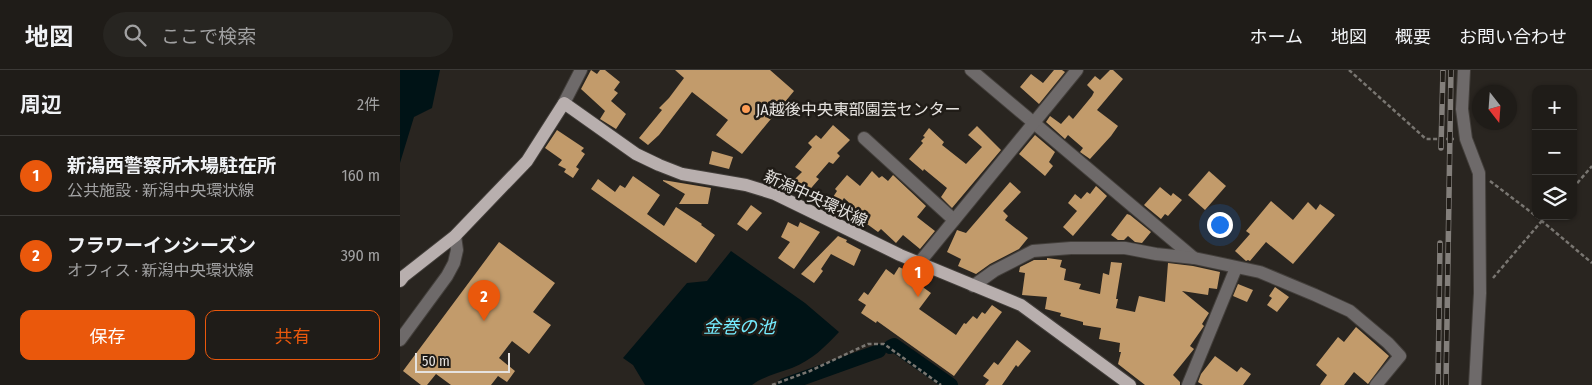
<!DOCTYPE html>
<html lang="ja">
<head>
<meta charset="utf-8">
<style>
	body { margin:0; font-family:"Fira Sans Condensed","Noto Sans JP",sans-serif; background:#272521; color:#f1f3f6 }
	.controls { position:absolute; right:15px; top:15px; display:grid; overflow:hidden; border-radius:10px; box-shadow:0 1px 4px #0004 }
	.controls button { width:45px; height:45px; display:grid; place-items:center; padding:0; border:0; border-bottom:1px solid #3c3a37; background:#1f1c18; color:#f1f3f6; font:25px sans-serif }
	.compass { position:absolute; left:1072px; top:15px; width:45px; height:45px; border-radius:50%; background:#1f1c18; box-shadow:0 1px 4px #0004; rotate:163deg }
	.scale { position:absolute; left:15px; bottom:12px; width:95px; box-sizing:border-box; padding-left:5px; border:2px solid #e5e2df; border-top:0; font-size:14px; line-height:18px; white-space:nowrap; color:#e5e2df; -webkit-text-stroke:4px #201c17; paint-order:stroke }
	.you { position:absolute; left:819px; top:154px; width:18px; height:18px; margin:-12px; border:4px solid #fff; border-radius:50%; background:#1a73e8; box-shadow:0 0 0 8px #1a73e833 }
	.badge { display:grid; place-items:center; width:32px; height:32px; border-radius:50%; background:#ea580c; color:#fff; font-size:16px; font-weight:700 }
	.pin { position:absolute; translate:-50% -41px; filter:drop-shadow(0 1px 2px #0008) }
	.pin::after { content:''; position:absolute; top:26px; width:18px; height:15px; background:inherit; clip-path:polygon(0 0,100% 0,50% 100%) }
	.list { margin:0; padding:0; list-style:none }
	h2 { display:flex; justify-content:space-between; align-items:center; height:65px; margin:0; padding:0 20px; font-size:21px }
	h2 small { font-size:16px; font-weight:400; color:#a1a1a2 }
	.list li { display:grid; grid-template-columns:32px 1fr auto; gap:15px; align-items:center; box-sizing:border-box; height:80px; padding:0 20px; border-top:1px solid #3c3a37 }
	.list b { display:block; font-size:19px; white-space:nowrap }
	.list p { margin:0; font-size:16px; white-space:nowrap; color:#a1a1a2 }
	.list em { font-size:16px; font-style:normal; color:#a1a1a2 }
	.actions { display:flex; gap:10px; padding:15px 20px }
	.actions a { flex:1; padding:11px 0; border:1px solid #ea580c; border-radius:10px; text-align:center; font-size:18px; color:#ea580c }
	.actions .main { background:#ea580c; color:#fff }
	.icon { flex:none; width:28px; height:28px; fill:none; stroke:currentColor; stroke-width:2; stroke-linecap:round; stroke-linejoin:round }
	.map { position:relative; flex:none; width:1192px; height:315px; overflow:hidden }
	header { display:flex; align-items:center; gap:30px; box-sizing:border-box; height:70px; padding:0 25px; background:#1f1c18; border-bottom:1px solid #3c3a37 }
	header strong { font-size:24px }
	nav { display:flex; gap:28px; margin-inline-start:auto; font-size:18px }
	.search { width:350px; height:45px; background:#272521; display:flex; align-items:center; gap:12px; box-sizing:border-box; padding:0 18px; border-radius:28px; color:#a1a1a2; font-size:19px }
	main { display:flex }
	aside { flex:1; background:#1f1c18 }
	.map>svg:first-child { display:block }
	.water { fill:#001316 }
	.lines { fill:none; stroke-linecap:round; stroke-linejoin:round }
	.canal { stroke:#001316; stroke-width:14 }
	.building { fill:#c29b6b }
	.minor-casing { stroke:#433f3b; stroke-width:14 }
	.major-casing { stroke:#433f3b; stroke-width:14 }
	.path { stroke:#797671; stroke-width:2.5; stroke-dasharray:4 2.5; stroke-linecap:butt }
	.minor { stroke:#6e6a6a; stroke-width:12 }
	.major { stroke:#b8afae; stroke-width:12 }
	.rail-casing { stroke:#837f7b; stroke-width:5.5 }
	.rail { stroke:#201c17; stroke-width:4; stroke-dasharray:11; stroke-linecap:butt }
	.poi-dot { fill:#fd9d55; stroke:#201c17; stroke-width:2 }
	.labels { text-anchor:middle; stroke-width:5; stroke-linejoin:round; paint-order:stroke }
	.poi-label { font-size:16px; fill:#e5e2df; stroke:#201c17; text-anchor:start }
	.street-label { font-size:16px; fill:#e5e2df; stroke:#201c17 }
	.water-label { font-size:18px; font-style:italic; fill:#75ebfe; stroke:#201c17 }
</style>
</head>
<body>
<header>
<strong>地図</strong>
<div class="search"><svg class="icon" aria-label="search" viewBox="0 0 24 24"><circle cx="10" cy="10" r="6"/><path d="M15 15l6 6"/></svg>ここで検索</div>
<nav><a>ホーム</a><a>地図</a><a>概要</a><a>お問い合わせ</a></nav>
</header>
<main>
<aside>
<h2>周辺<small>2件</small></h2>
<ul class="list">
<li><span class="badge">1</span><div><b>新潟西警察所木場駐在所</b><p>公共施設 · 新潟中央環状線</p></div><em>160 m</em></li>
<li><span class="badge">2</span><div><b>フラワーインシーズン</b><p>オフィス · 新潟中央環状線</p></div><em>390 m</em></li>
</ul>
<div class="actions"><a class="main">保存</a><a>共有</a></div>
</aside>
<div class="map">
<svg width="1192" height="315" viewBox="0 0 1192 315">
	<rect width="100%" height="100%" fill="#292520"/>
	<g class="water">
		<path d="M0 0H40L32 38 14 47 0 93Z"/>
		<path d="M331 181 405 233 439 262C425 277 412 290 392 298 379 303 364 306 352 315H245L233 295 223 288 287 213 307 211Z"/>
	</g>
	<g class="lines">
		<g class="canal">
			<path d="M490 277 494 275 551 315"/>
			<path d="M384 315 479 281"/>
		</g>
	</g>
	<g class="building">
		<path d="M191 0 197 4 200 0H205L220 12 214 20 218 23 211 31 226 44 216 59 200 49 205 41 181 19Z"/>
		<path d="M275 0H370L394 21 342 84 316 65 328 50 292 22 259 65 248 75 239 68 262 40 259 38 269 28 284 8Z"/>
		<path d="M654 0H662L665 2 639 34 620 17 631 4 643 13Z"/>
		<path d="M710 0H713L723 9 697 40 718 56 711 66 690 89 680 82 683 78 668 65 665 69 646 52 650 46 661 54 669 45 673 49 692 26 694 22 687 15 695 6 700 10Z"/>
		<path d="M433 55 450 70 437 83 440 86 433 94 429 92 416 107 419 109 406 124 395 117 398 112 394 110 402 102 395 97 412 77 408 73 416 65 421 69Z"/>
		<path d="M577 56 601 80 552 138 541 127 547 118 524 99 523 101 509 89 523 73 521 71 525 67 523 66 529 58 544 72 542 75 566 94 582 77 568 65Z"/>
		<path d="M157 60 184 78 181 81 185 84 176 97 179 99 173 108 164 102 166 99 158 95 162 90 145 78Z"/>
		<path d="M635 65 655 82 649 92 653 96 645 106 619 84Z"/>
		<path d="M312 81 333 87 329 99 309 94Z"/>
		<path d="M472 101 479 108 482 106 488 111 493 105 526 136 517 147 535 161 520 179 503 165 496 173 481 159 478 162 456 146 460 143 444 128 433 143 425 139 437 121 435 119 447 105 460 116Z"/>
		<path d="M809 101 826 116 805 140 788 125Z"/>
		<path d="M233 106 260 125 247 144 264 156 276 137 302 154 301 155 315 165 296 193 191 119 198 109 215 122 220 115 225 118Z"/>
		<path d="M263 110 311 118 308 134H279L285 124 263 111Z"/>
		<path d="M610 112 621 122 603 141 608 146 605 150 628 168 619 179 590 194 576 204 558 196 561 189 547 182 557 160 566 163Z"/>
		<path d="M696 116 707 126 673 166 663 157 677 141 668 133 675 124 681 129 687 122 690 124Z"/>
		<path d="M760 117 771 126 773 123 782 130 768 146 765 144 761 149 744 135Z"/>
		<path d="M871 131 893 150 908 132 916 140 920 134 935 145 893 194 866 172 850 191 848 190 846 191 835 181 850 164 846 161Z"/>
		<path d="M351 135 362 143 347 161 337 154Z"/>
		<path d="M727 144 730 145 751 162 742 173 735 172 728 166 724 170H718L711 165Z"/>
		<path d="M388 152 398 157 400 152 420 162 394 199 378 188 390 172 381 167Z"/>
		<path d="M438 166 447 170 446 172 461 180 454 196 431 184 421 199 423 201 414 213 401 204Z"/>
		<path d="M99 172 155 213 133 242 151 255 129 284 112 271 99 288 115 301 107 312 98 306 91 315H51L36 304 27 315H21L3 301Z"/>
		<path d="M647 188 662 190 660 197 666 199 664 210 681 214 679 219 700 224 703 203 709 205 711 192 722 193 716 229H718L716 238 735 242 739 226 765 232 768 193 793 196 820 202 817 219 809 218 808 225 782 221 809 243 802 254 804 256 790 276 794 279 773 305 780 312V315H745L718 294 721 282H719L720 273 699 269 701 258 683 255V252L660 246 661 243 645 239 647 227 622 225 625 203 619 202 620 197 634 190H647Z"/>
		<path d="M499 197 516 205 513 210 531 223 519 239 556 265 564 253 566 254 573 246 577 249 582 242 585 244 592 235 602 242 554 306 477 251 476 253 461 243 466 235 458 230 464 222 468 225 486 199 494 205Z"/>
		<path d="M838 214 853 220 847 232 833 226Z"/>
		<path d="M875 217 889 227 877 242 867 235 872 228 869 226Z"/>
		<path d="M956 257 989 286 968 314 954 302 944 315H920L927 305 916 295 938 267 944 272Z"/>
		<path d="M617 270 631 281 618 297 616 295 602 315H585L589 310 583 306 594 292 598 295Z"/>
		<path d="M815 286 837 302 841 297 851 304 843 315H803L798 312 801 304Z"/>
	</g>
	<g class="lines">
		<defs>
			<g id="minor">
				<path d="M571 0 794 188"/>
				<path d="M1064 0 1062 39 1066 69 1079 103 1080 223 1075 315"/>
				<path d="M164 33 181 0"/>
				<path d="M464 68 554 150"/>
				<path d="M519 193 677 0"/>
				<path d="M573 216 594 201 633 181 671 178H725L756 184 794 188 860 202 915 225 950 241 988 273 1000 286 976 315"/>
				<path d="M0 270 47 206 54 193 57 180 55 166"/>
				<path d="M788 315 836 198"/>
			</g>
			<path id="major" d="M0 211 4 206 55 166 127 91 164 33 236 84 259 95 282 104 346 115 375 124 500 185 621 235 730 315"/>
		</defs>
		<use href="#minor" class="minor-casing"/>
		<use href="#major" class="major-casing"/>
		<g class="path">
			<path d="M949 0 1026 69H1054"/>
			<path d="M1090 111 1136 146"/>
			<path d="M1173 118 1192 96"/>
			<path d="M1136 146 1192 193"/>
			<path d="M1093 208 1146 146"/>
			<path d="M372 315 410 301 468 274H484L541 315"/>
		</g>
		<use href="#minor" class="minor"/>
		<use href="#major" class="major"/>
		<defs>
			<g id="rail">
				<path d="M1041 78 1043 0"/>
				<path d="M1038 315 1040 173"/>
				<path d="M1046 315 1051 0"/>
			</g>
		</defs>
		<use href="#rail" class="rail-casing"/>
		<use href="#rail" class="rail"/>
	</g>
	<circle class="poi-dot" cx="346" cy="39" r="5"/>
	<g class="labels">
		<g class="poi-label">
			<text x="356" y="45">JA越後中央東部園芸センター</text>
		</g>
		<g class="street-label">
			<text transform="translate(416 128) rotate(25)" y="6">新潟中央環状線</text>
		</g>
		<g class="water-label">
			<text x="339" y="263">金巻の池</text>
		</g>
	</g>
</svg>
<div class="controls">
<button>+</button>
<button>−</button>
<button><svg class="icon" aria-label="layers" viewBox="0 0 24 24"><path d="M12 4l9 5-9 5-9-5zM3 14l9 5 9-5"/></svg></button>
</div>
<svg class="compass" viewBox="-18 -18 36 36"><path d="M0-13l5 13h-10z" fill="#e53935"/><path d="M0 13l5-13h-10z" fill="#a1a1a2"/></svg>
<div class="scale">50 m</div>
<div class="you"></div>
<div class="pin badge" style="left:518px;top:227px">1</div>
<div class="pin badge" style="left:84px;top:251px">2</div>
</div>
</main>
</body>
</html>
